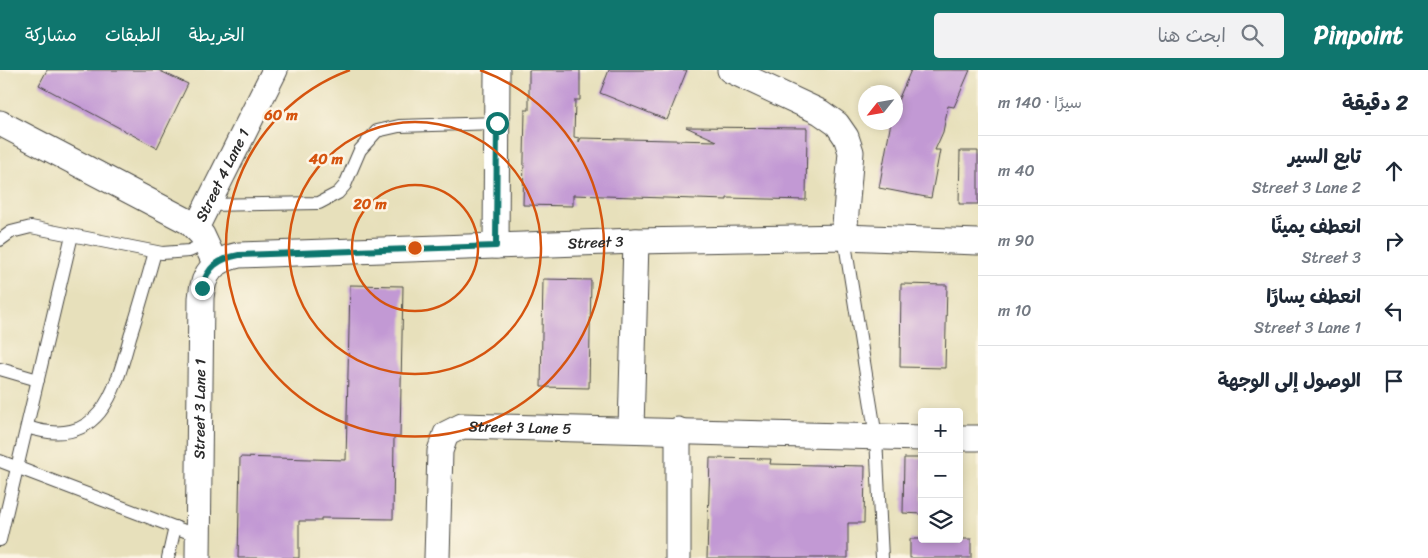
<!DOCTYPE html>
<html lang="ar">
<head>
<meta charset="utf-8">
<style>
	body { margin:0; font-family:Sriracha,"Playpen Sans Arabic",sans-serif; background:#f2f2f3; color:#1f2937; direction:rtl }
	.controls { position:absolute; right:15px; bottom:15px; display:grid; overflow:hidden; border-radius:5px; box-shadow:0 2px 8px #0003 }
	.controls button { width:45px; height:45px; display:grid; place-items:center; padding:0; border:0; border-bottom:1px solid #e0e1e3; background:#fff; color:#1f2937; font:25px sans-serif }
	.compass { position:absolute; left:858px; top:15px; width:45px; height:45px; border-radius:50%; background:#fff; box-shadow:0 2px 8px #0003; rotate:239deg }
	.stop { position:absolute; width:15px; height:15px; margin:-11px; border:4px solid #0f766e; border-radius:50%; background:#fff }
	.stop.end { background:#0f766e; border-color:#fff; box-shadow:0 1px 5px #0008 }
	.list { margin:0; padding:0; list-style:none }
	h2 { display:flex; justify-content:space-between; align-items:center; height:65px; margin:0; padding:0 20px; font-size:21px }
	h2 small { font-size:16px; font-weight:400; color:#747a83 }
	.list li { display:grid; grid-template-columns:32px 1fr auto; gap:15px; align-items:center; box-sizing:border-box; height:70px; padding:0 20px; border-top:1px solid #e0e1e3 }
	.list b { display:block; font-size:19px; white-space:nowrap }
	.list p { margin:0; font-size:16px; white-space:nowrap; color:#747a83 }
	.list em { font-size:16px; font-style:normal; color:#747a83 }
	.icon { flex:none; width:28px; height:28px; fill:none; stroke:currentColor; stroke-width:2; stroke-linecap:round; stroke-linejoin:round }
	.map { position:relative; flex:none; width:978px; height:488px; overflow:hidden; direction:ltr }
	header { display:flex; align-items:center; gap:30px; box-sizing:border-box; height:70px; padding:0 25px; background:#0f766e; color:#fff }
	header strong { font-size:24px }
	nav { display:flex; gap:28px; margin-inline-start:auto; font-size:18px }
	.search { width:350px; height:45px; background:#f2f2f3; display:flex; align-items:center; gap:12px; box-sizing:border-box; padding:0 18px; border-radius:5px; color:#747a83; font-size:19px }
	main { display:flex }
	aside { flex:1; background:#fff }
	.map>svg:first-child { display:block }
	.building { fill:#c299d4 }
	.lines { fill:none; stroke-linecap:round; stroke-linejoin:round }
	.service-casing { stroke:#474641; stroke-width:14 }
	.minor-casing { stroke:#474641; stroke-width:27 }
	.service { stroke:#fff; stroke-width:12 }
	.minor { stroke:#fff; stroke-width:25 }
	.route { stroke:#0f766e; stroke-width:6 }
	.ring { fill:none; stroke:#d5540f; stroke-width:2.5 }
	.labels { text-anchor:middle; stroke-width:5; stroke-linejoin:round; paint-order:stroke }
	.street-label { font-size:15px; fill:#2b2b2b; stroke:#fcf5e5 }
	.centre { fill:#d5540f; stroke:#fcf5e5; stroke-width:2.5 }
	.ring-label { font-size:15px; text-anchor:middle; font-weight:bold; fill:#d5540f; stroke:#fcf5e5; stroke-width:5; stroke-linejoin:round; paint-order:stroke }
</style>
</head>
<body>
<header>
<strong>Pinpoint</strong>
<div class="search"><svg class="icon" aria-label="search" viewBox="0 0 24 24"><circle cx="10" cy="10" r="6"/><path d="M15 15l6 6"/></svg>ابحث هنا</div>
<nav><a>الخريطة</a><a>الطبقات</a><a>مشاركة</a></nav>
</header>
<main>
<aside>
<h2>2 دقيقة<small>سيرًا · 140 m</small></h2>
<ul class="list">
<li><svg class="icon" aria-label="ahead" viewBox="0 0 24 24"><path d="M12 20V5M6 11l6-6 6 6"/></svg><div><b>تابع السير</b><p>Street 3 Lane 2</p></div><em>40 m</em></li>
<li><svg class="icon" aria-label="right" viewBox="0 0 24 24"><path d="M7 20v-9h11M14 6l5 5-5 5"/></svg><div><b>انعطف يمينًا</b><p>Street 3</p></div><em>90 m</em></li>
<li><svg class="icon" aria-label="left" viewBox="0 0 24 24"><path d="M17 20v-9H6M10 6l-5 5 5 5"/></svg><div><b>انعطف يسارًا</b><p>Street 3 Lane 1</p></div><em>10 m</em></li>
<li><svg class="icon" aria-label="arrive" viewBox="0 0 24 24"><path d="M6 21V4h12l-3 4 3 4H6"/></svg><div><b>الوصول إلى الوجهة</b></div></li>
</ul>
</aside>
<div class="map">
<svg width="978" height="488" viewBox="0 0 978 488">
	<rect width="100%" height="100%" fill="#fcf5e5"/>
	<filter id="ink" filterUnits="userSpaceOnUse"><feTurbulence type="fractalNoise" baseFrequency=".02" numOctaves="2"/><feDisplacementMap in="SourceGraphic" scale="10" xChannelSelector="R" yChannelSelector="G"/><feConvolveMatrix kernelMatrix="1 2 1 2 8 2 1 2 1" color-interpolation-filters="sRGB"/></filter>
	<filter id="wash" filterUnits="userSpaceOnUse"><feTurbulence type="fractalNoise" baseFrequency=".0096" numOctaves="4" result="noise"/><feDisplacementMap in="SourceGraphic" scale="20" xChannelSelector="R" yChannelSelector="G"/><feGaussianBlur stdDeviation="1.12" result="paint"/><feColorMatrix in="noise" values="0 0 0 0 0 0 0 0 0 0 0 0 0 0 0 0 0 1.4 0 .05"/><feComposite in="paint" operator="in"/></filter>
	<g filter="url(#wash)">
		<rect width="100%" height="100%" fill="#e7e0bb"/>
		<g id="blocks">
			<g class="building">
				<path d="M47 0H158L188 14 157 78 39 15Z"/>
				<path d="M529 0H580V30H575L574 67 579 68V72L581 68 717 71 686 57 807 58 806 130 727 128V130L573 125V136L523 135 525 40H529Z"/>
				<path d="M609 0H687L667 50 600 23Z"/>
				<path d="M911 0H970L954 37 948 36 943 62 935 80H940L931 128 879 118 891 52H896V35Z"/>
				<path d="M960 81H978V134H959Z"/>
				<path d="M543 209 591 210 589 318 541 317Z"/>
				<path d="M901 214 947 215 945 298 900 297Z"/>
				<path d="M350 215 403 216 400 367H394L393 449 321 448V451H299V488H238L240 387 346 390Z"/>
				<path d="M710 388 771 389 770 394 865 396 864 453H848V488H707Z"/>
				<path d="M904 388H922V444L903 443Z"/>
				<rect x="910" y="469" width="61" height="19"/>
			</g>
		</g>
	</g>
	<g filter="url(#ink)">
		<use href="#blocks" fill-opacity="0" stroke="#474641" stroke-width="1"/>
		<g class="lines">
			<defs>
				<g id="service">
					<path d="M207 135 319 133 338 123 345 115 360 80 377 61 399 56 497 53"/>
					<path d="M844 167 876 367 882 488"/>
					<path d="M0 170 11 162 31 157 162 183 189 181 207 173"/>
					<path d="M0 299 38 310"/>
					<path d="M27 357C100 381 115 322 130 267 139 239 147 210 155 182"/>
					<path d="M0 391 198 466"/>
					<path d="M0 470 72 165"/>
					<path d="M168 488 175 457"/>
				</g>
				<g id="minor">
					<path d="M730 0 820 42 837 54 846 67 851 82 844 167"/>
					<path d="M0 53 189 152 202 165 215 193"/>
					<path id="s1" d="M196 158 275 0"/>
					<path d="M496 176 497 0"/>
					<path d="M631 359 636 171"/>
					<path d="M678 360V488"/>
					<path d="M959 368H978"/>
					<path id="s2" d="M198 488 201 228C203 202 214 190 239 185L636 171 844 167 978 172"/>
					<path id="s3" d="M437 488 440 381 446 364 462 356 922 368"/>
				</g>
			</defs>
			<use href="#service" class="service-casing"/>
			<use href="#minor" class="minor-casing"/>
			<use href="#service" class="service"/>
			<use href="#minor" class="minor"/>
		</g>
	</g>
	<g class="lines" filter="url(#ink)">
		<path class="route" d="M202 218C207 197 218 189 239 185L496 176 497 53"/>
	</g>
	<g class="ring">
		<circle cx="415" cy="178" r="63"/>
		<circle cx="415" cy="178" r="126"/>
		<path d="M480 0A189 189 0 1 1 350 0"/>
	</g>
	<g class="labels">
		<g class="street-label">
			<text dy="5" stroke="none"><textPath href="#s1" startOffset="59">Street 4 Lane 1</textPath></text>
			<text dy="5" stroke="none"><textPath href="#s2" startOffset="680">Street 3</textPath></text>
			<text dy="5" stroke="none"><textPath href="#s2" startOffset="149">Street 3 Lane 1</textPath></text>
			<text dy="5" stroke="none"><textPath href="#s3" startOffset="201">Street 3 Lane 5</textPath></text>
		</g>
	</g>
	<circle cx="415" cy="178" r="8" class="centre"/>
	<g class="ring-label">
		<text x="281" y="50">60 m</text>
		<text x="326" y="94">40 m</text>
		<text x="370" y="139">20 m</text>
	</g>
</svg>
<div class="controls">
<button>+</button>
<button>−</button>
<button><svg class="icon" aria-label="layers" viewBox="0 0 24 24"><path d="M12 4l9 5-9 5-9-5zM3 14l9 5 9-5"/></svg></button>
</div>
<svg class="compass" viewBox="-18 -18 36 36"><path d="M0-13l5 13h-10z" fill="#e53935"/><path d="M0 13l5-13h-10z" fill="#747a83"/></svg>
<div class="stop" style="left:497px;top:53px"></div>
<div class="stop end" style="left:202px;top:218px"></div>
</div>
</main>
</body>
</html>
